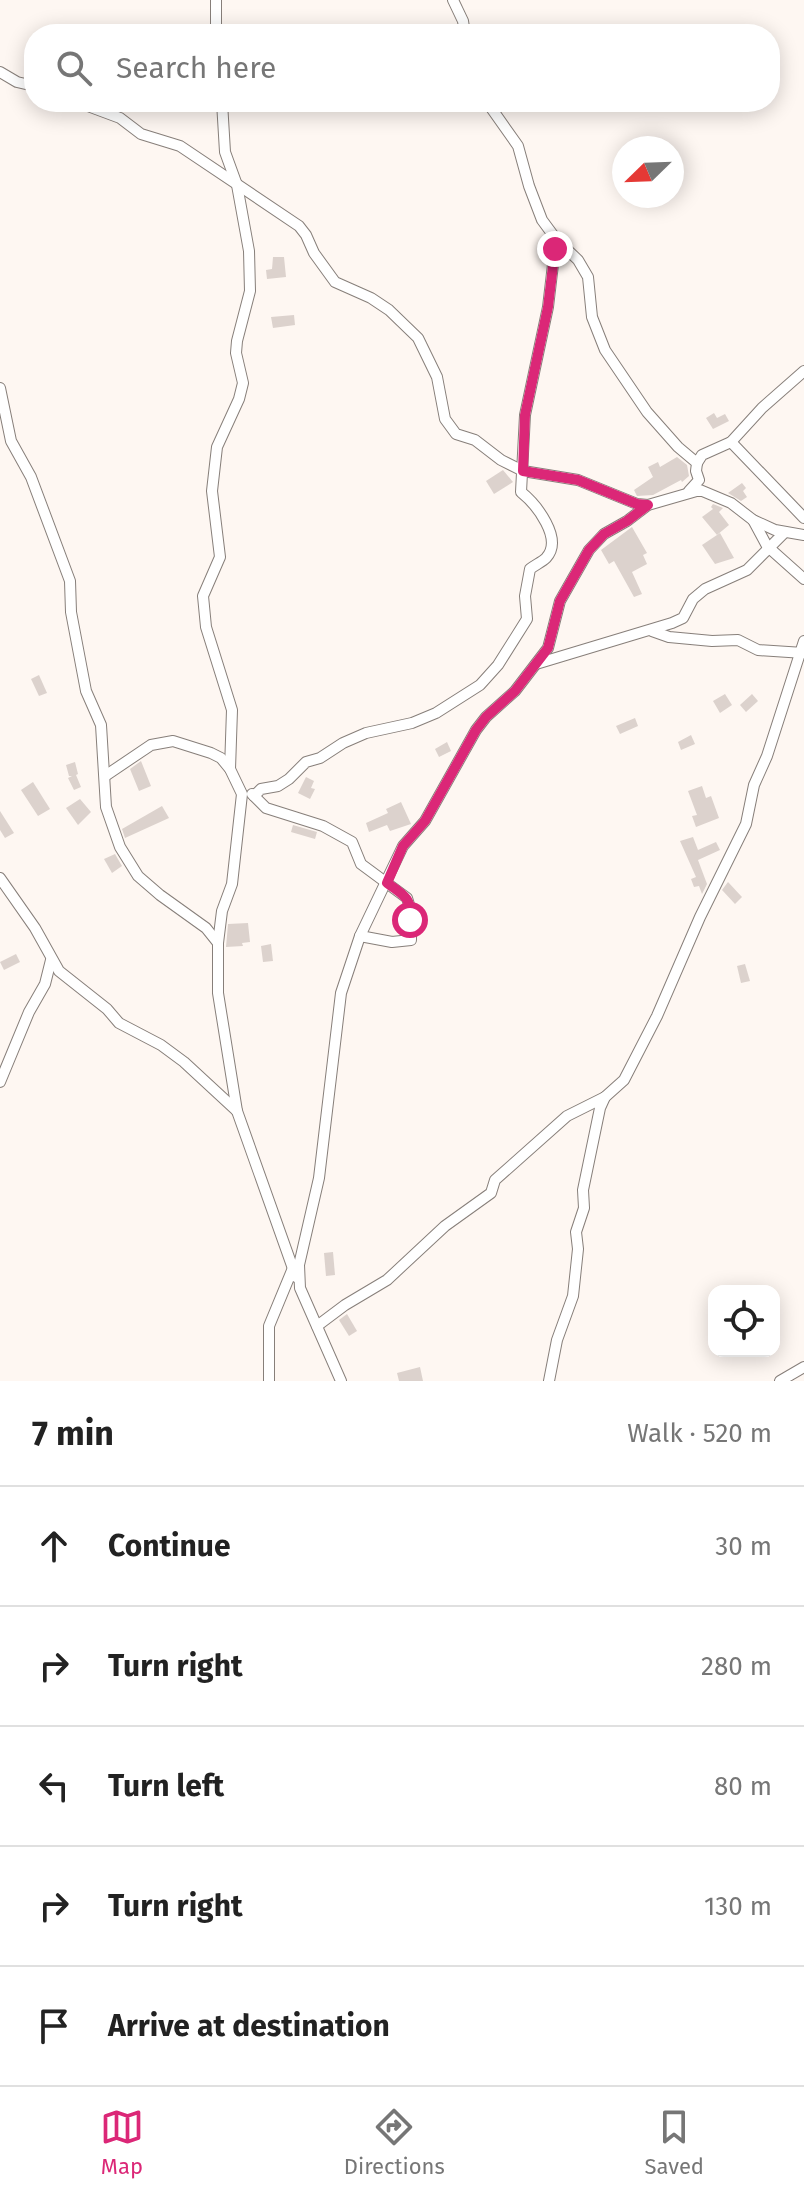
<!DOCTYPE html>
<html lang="en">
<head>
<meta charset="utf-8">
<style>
	body { margin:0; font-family:"Fira Sans",sans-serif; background:#f6f6f6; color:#222 }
	.controls { position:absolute; right:24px; bottom:24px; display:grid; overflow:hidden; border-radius:16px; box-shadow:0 4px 20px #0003 }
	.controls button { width:72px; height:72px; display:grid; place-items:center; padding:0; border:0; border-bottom:2px solid #e0e0e0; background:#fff; color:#222; font:40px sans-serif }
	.compass { position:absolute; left:612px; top:136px; width:72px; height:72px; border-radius:50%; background:#fff; box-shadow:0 4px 20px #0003; rotate:247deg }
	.stop { position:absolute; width:24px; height:24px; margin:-18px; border:6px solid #db2777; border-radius:50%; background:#fff }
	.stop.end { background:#db2777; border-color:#fff; box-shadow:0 2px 8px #0008 }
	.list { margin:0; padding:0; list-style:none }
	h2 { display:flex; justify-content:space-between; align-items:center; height:104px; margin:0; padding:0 32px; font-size:34px }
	h2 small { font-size:26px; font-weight:400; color:#767676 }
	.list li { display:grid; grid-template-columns:52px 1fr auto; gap:24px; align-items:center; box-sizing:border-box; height:120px; padding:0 32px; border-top:2px solid #e0e0e0 }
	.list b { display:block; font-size:30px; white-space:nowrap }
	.list em { font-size:26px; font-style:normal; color:#767676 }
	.icon { flex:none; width:44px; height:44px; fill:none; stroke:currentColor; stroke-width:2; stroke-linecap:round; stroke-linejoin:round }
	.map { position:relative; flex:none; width:804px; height:1381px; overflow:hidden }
	.search { position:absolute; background:#fff; box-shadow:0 4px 20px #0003; left:24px; right:24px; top:24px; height:88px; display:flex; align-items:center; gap:20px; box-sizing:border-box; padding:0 28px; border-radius:32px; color:#767676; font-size:30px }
	.sheet { height:704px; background:#fff }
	nav { display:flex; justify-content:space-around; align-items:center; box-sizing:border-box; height:112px; border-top:2px solid #e0e0e0; background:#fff; font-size:22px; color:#767676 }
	nav a { display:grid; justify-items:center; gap:4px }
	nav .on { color:#db2777 }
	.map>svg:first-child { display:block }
	.building { fill:#dcd2cd }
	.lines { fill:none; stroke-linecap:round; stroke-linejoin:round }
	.street-casing { stroke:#877f7a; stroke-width:12 }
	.street { stroke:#fff; stroke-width:10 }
	.route { stroke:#db2777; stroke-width:10 }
</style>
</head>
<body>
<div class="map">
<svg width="804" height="1381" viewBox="0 0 804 1381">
	<rect width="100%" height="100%" fill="#fef7f2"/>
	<g class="building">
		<path d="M273 257H284L286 277 267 279 266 270 272 269Z"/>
		<path d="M294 315 295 325 273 328 271 317Z"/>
		<path d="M714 413 717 418 725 414 729 421 713 429 706 418Z"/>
		<path d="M677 457 687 465 689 476 682 482 681 480 653 495 637 496 634 490 653 477 648 467 658 462 660 467Z"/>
		<path d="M503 470 513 482 494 494 486 481Z"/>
		<path d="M742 483 746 488 743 491 747 497 741 501 728 493Z"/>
		<path d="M713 504 723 508 719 512 729 525 717 535 702 517 713 509 711 507Z"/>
		<path d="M632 527 647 553 643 555 647 564 632 572 642 594 634 597 614 561 609 564 601 550Z"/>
		<path d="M720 533 734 558 715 564 702 545Z"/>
		<path d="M39 675 47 693 39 696 31 679Z"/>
		<path d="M725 694 732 705 720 713 713 701Z"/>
		<path d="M752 694 758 701 746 712 740 705Z"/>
		<path d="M635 718 638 726 620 734 616 726Z"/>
		<path d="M691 735 695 744 681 750 678 742Z"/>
		<path d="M447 742 451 751 439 757 435 749Z"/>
		<path d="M141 761 151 786 139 791 130 769Z"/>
		<path d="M75 762 78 774 76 775 81 787 74 790 68 778 72 776H69L66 765Z"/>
		<path d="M306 777 314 781 311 788 315 789 310 799 298 793Z"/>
		<path d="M33 782 50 809 38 816 21 790Z"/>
		<path d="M702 786 706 798 711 796 719 818 696 827 692 816 697 815 688 791Z"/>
		<path d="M80 799 91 812 78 825 66 808Z"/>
		<path d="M401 802 411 824 390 831 387 825 369 832 366 823 388 813 386 809Z"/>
		<path d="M162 806 169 818 125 838 122 829Z"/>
		<path d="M0 811 14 833 5 838 0 830Z"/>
		<path d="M293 825 317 832 315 839 291 832Z"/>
		<path d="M693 837 698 850 716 842 720 850 698 860 707 884 702 894 699 886 694 887 691 879 696 877 680 841Z"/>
		<path d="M115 854 122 866 112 873 104 859Z"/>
		<path d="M728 882 742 897 735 904 722 890Z"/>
		<path d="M248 923 250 942 242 943 243 946 226 947 228 924Z"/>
		<path d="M271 944 273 961 263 962 261 946Z"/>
		<path d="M16 954 20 962 4 970 0 962Z"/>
		<path d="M745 964 750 981 741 983 737 966Z"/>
		<path d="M333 1252 335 1275 326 1276 324 1253Z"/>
		<path d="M347 1314 357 1331 349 1336 339 1320Z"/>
		<path d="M420 1367 423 1381H399L397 1373Z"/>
	</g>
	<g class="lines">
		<defs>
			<g id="street">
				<path d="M216 0V34"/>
				<path d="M453 0 463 21 465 34"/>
				<path d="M0 72 17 82 34 86"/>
				<path d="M77 102 120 118 141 134 180 146 299 226 306 235 314 253 335 282 371 298 389 310 418 338 437 377 445 419 456 434 475 440 501 460 523 471 578 480 637 504 648 505"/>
				<path d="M222 102 225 152 237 185 249 251 250 291 237 341 236 353 243 383 239 399 217 447 212 491 220 557 203 596 206 627 232 710 230 769"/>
				<path d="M487 102 518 146 529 186 542 220 556 239 578 260 588 277 592 317 605 350 647 412 678 447 697 463 696 471 699 480 689 491"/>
				<path d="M0 388 11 441 31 477 70 581 71 612 86 691 101 725 106 807 120 847 138 876 160 895 206 928 218 943V993L237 1111 296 1277"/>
				<path d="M731 442 804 518"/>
				<path d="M697 463 702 455 731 442 762 408 804 371"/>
				<path d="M753 520 767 546 804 579"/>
				<path d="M652 631 669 637 712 641 738 640 758 650 804 653"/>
				<path d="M536 664 672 623 683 618 693 599 705 589 747 570 785 532"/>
				<path d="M105 776 151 745 173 741 211 753 221 758 230 769 242 794 232 884 222 911 218 943"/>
				<path d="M252 794 266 808 323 826 352 842 361 864 407 898 411 911V940L392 942 360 936"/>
				<path d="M254 796 261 789 278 786 289 779 306 762 320 758 343 743 366 733 412 723 436 713 480 685 498 665 527 619 525 596 530 569C535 565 542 562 546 558 564 539 536 504 521 492L525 415 548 307 556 239"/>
				<path d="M0 878 35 928 59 971 107 1009 119 1023 161 1045 184 1062 237 1111"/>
				<path d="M0 1082 29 1012 45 984 51 960"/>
				<path d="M317 1326 345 1305 387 1280 445 1226 491 1193 495 1180 567 1116 605 1097"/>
				<path d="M269 1381V1326L293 1268"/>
				<path d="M341 1381 300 1288 299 1265 319 1178 341 993 360 936 403 846 425 821 476 730 486 717 515 691 548 648 560 601 589 550 604 534 627 521 648 505 700 490 731 503 753 520 775 530 804 535"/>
				<path d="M549 1381 557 1340 573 1296 578 1249 576 1232 584 1208 583 1190 600 1108 605 1097 624 1080 657 1016 700 917 746 824 754 785 767 756 804 641"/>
				<path d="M780 1381 804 1367"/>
			</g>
		</defs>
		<use href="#street" class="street-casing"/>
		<use href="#street" class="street"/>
	</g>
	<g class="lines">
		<path class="route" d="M410 920C413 899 403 894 387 883L403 846 425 821 476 730 486 717 515 691 548 648 560 601 589 550 604 534 627 521 648 505 637 504 578 480 523 471 525 415 548 307 555 249"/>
	</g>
</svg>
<div class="controls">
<button><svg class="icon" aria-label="locate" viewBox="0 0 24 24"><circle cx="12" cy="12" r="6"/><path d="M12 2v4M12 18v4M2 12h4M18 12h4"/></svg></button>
</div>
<svg class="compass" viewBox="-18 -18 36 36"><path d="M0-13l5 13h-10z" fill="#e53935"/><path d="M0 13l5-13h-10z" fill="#767676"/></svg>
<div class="stop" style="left:410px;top:920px"></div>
<div class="stop end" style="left:555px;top:249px"></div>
<div class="search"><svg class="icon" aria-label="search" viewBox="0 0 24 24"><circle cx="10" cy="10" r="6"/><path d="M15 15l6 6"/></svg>Search here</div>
</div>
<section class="sheet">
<h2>7 min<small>Walk · 520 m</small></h2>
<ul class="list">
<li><svg class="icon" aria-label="ahead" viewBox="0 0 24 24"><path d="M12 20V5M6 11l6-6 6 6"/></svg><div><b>Continue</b></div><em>30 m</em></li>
<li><svg class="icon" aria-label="right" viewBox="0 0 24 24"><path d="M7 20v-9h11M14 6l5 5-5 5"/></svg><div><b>Turn right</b></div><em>280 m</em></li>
<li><svg class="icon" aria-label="left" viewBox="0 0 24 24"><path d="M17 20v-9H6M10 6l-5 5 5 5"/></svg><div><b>Turn left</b></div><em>80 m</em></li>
<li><svg class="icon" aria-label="right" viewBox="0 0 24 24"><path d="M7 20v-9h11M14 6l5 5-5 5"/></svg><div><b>Turn right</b></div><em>130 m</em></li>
<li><svg class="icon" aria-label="arrive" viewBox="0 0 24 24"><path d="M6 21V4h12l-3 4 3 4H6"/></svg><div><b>Arrive at destination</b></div></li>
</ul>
</section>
<nav>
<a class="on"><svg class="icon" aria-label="map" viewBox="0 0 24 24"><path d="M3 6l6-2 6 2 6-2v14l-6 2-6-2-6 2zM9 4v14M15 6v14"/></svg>Map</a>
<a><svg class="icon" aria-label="directions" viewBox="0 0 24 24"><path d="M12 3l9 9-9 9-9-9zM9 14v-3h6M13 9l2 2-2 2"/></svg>Directions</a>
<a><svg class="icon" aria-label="saved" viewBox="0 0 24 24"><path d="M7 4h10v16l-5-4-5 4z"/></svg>Saved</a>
</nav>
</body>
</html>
